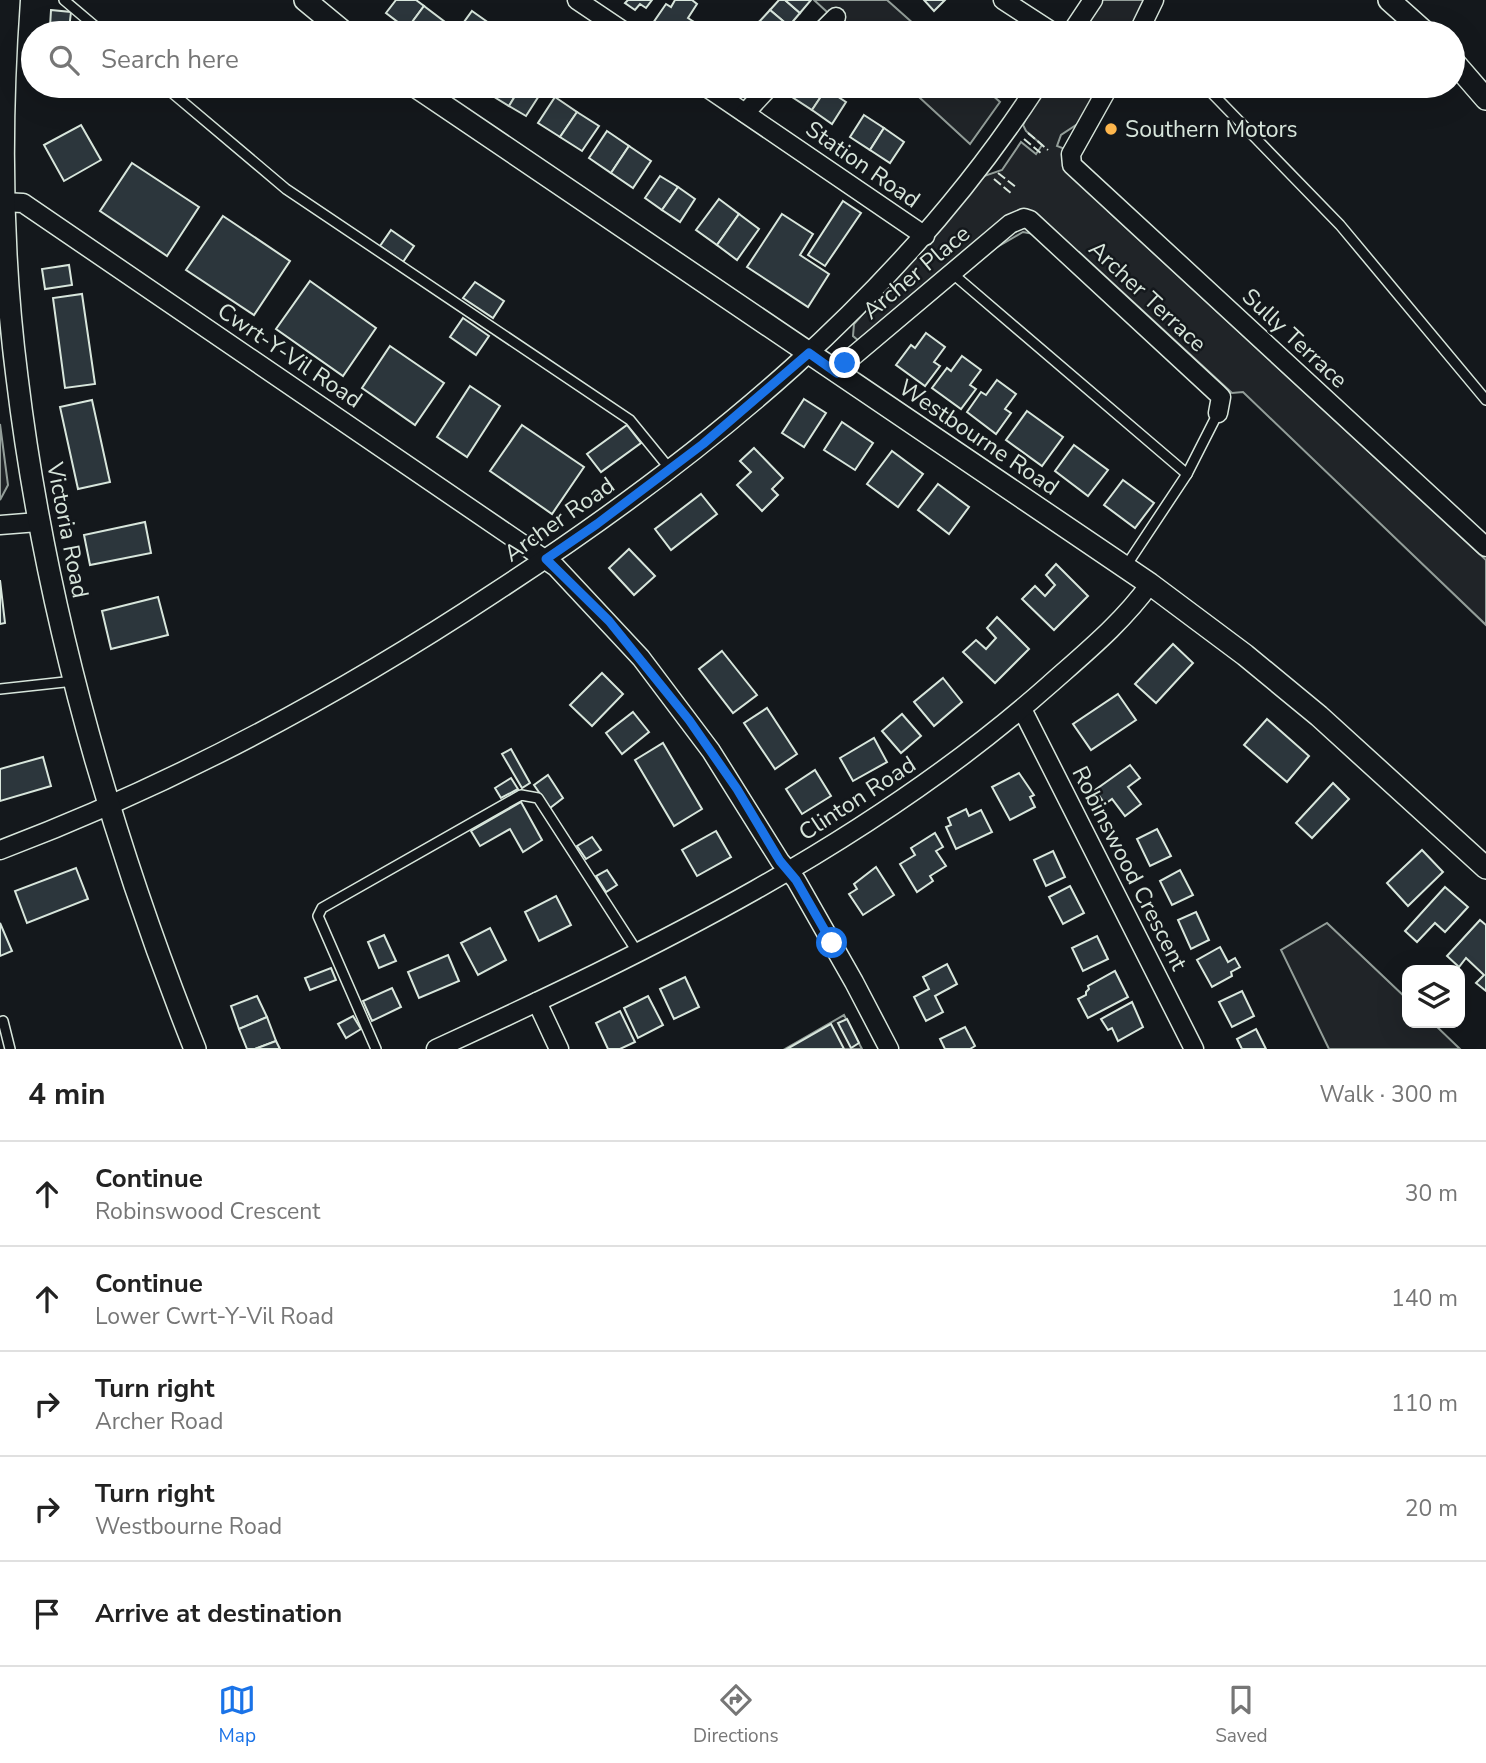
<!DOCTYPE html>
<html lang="en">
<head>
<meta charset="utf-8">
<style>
	body { margin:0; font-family:"Nunito Sans",sans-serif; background:#f2f2f2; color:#222 }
	.controls { position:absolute; right:21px; bottom:21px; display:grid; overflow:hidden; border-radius:14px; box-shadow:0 7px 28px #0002 }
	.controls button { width:63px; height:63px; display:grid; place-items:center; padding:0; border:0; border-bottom:2px solid #e0e0e0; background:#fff; color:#222; font:35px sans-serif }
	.stop { position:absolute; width:21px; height:21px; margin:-16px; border:5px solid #1a73e8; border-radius:50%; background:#fff }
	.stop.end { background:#1a73e8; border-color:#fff; box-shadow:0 2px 7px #0008 }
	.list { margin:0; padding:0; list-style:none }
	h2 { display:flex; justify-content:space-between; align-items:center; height:91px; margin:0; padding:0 28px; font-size:30px }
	h2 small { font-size:23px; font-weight:400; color:#767676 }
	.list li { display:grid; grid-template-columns:46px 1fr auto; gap:21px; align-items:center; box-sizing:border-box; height:105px; padding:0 28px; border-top:2px solid #e0e0e0 }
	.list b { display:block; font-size:26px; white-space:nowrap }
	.list p { margin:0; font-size:23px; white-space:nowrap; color:#767676 }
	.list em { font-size:23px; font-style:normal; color:#767676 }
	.icon { flex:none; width:38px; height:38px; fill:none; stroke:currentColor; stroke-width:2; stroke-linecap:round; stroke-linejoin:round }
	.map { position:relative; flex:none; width:1486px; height:1049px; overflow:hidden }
	.search { position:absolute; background:#fff; box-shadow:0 7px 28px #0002; left:21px; right:21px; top:21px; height:77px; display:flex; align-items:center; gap:18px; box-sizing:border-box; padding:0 24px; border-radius:38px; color:#767676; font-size:26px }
	.sheet { height:616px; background:#fff }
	nav { display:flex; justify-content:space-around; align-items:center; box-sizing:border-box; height:98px; border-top:2px solid #e0e0e0; background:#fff; font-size:19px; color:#767676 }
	nav a { display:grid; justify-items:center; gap:4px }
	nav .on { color:#1a73e8 }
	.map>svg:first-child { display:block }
	.green { fill:#202428; stroke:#939e99; stroke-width:2 }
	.building { fill:#2c363c; stroke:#d8e6dc; stroke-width:2 }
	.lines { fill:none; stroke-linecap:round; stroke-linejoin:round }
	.service-casing { stroke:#d8e6dc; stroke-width:12 }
	.minor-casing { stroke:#d8e6dc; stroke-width:21 }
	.tertiary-casing { stroke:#d8e6dc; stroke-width:24 }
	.service { stroke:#14181c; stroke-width:9 }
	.minor { stroke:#14181c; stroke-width:18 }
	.tertiary { stroke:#14181c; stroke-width:21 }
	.fence { stroke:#d8e6dc; stroke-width:2; stroke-dasharray:9 3.5; stroke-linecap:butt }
	.route { stroke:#1a73e8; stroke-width:9 }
	.poi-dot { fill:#ffb74d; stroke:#14181c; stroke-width:2.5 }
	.labels { text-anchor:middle; stroke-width:5; stroke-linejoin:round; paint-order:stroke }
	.poi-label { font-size:23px; fill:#d8e6dc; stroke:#14181c; text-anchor:start }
	.street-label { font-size:23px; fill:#d8e6dc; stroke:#14181c }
</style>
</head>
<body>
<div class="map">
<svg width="1486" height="1049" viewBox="0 0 1486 1049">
	<rect width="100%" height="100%" fill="#14181c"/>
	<g class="green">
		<path d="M814 0H887L924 33H850Z"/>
		<path d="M1098 0H1146C1141 6 1141 13 1137 20 1128 38 1094 33 1076 33Z"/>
		<path d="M907 86H982L1000 102 970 144Z"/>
		<path d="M1042 86H1104L1079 123 1061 135 1057 146 1065 149 1110 207 1108 211 1486 560V625L1243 392 1232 393 1079 252 1061 254 1039 235 1023 232 987 253 865 346 853 336 854 324 984 176 1002 170 1021 142 1036 154 1042 145 1026 131 1023 125Z"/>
		<path d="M0 424 8 485 0 500Z"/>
		<path d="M1327 923 1407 999V1023H1433L1460 1049H1329L1281 950Z"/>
		<path d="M844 1015 862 1049H785Z"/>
	</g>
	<g class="building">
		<path d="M396 0H416L424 6 407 29 386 13Z"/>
		<path d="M628 0H652L646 8 640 4 635 10 625 3Z"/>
		<path d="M675 0H692L697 4 688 18 694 22 687 33H668L653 23 666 4 671 7Z"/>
		<path d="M779 0H785L800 13 789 26 770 10Z"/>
		<path d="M785 0H811L800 13Z"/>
		<path d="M924 0H945L934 11Z"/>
		<path d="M424 6 445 22 436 33H411L407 29Z"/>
		<path d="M51 10 71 12 69 29 50 27Z"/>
		<path d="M770 10 789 26 783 33H772L759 22Z"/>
		<path d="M472 11 503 33H456Z"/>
		<path d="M694 22 711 33H687Z"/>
		<path d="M759 22 772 33H750Z"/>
		<path d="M46 86H98V94L46 89Z"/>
		<path d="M497 86H521L509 106 491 95Z"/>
		<path d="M521 86 544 88 526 116 509 106Z"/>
		<path d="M799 86H821L826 89 812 110 792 97Z"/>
		<path d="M826 89 846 102 832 124 812 110Z"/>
		<path d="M555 97 577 112 560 137 538 123Z"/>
		<path d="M577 112 599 126 582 151 560 137Z"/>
		<path d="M864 115 884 128 870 150 850 137Z"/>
		<path d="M81 125 101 160 64 181 44 145Z"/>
		<path d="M884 128 904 142 890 163 870 150Z"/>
		<path d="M607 131 629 146 611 173 589 158Z"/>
		<path d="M629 146 651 161 633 188 611 173Z"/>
		<path d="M132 163 199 207 167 256 100 211Z"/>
		<path d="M660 176 678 187 662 210 645 198Z"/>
		<path d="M678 187 695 199 680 222 662 210Z"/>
		<path d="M719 199 739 214 717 245 696 230Z"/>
		<path d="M843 201 861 213 825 266 808 255Z"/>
		<path d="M739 214 759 229 737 260 717 245Z"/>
		<path d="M782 214 813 234 800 255 829 274 808 307 747 267Z"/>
		<path d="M223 216 290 261 254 315 186 270Z"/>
		<path d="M391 230 414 246 403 262 380 246Z"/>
		<path d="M69 265 72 285 45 289 42 269Z"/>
		<path d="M310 281 376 328 343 376 276 329Z"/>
		<path d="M475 282 504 301 493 318 463 298Z"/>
		<path d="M82 294 95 384 65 388 53 298Z"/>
		<path d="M463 318 489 336 476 355 450 337Z"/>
		<path d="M926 333 945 347 934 362 940 366 925 386 896 365 911 345 915 348Z"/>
		<path d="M390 346 444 383 415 425 362 388Z"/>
		<path d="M962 356 981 370 970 385 976 389 961 409 932 388 947 368 951 371Z"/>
		<path d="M997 380 1016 394 1005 409 1011 413 996 434 967 412 981 392 986 395Z"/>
		<path d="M470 386 500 406 467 457 437 437Z"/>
		<path d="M804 399 826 413 804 447 782 433Z"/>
		<path d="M92 400 110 482 78 489 60 407Z"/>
		<path d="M1027 411 1063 437 1042 466 1006 440Z"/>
		<path d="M842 422 873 443 855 470 824 450Z"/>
		<path d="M522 425 584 467 552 514 490 471Z"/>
		<path d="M627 425 641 443 601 472 587 454Z"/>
		<path d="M1074 445 1108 470 1088 496 1055 471Z"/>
		<path d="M754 448 783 478 772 489 778 495 762 511 737 485 751 472 740 461Z"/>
		<path d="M892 451 923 474 898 507 867 484Z"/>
		<path d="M1123 480 1154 503 1135 528 1104 505Z"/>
		<path d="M938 484 969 507 949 534 918 510Z"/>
		<path d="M701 494 717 514 671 550 655 529Z"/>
		<path d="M145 522 151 553 90 565 84 535Z"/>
		<path d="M629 549 655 576 634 595 609 568Z"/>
		<path d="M1056 564 1088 596 1054 630 1022 599 1035 586 1045 596 1055 585 1046 575Z"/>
		<path d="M0 580 5 623 0 624Z"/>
		<path d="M158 597 168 635 111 649 102 611Z"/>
		<path d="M997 617 1029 649 995 683 963 652 976 640 986 649 996 638 987 628Z"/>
		<path d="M1173 644 1193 663 1156 703 1135 684Z"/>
		<path d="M722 651 757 695 733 713 699 669Z"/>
		<path d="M602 673 623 694 592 726 570 705Z"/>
		<path d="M943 678 962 702 934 726 914 702Z"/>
		<path d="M1118 694 1136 720 1091 750 1073 724Z"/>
		<path d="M767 708 797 754 775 769 744 723Z"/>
		<path d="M633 712 649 732 622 754 606 733Z"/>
		<path d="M902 714 921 736 901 753 882 731Z"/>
		<path d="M1267 719 1309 756 1287 782 1244 745Z"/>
		<path d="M874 738 887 762 853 781 840 758Z"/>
		<path d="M663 743 702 809 674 826 635 760Z"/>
		<path d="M511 749 530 783 522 788 502 754Z"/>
		<path d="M43 757 51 786 0 801V769Z"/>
		<path d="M1130 765 1140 778 1128 787 1141 804 1125 816 1112 799 1105 804 1095 790Z"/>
		<path d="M815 770 831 796 802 814 786 789Z"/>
		<path d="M1019 773 1034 795 1030 797 1035 807 1010 820 992 787Z"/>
		<path d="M548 775 563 798 550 808 534 785Z"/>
		<path d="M511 778 518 789 501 798 495 788Z"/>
		<path d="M1333 783 1349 799 1312 838 1296 823Z"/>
		<path d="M521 802 542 840 523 852 510 829 480 846 471 831Z"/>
		<path d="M966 809 969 816 981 810 992 832 956 849 946 827 951 825 948 818Z"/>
		<path d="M1157 829 1171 856 1150 866 1137 839Z"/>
		<path d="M716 831 731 857 697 876 682 850Z"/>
		<path d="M935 833 943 847 936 851 946 866 930 876 933 881 917 892 900 864 915 855 911 848Z"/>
		<path d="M592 837 601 850 586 859 577 846Z"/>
		<path d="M1422 850 1443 872 1408 906 1387 883Z"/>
		<path d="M1053 851 1065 877 1046 886 1034 860Z"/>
		<path d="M876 867 894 895 863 915 849 894 857 889 854 884Z"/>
		<path d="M76 868 88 899 27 923 15 891Z"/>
		<path d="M607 870 617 885 606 892 596 876Z"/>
		<path d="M1180 870 1193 895 1172 905 1160 881Z"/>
		<path d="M1070 886 1084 913 1063 924 1049 897Z"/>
		<path d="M1445 887 1468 907 1445 932 1435 923 1417 942 1405 931Z"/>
		<path d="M556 896 571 925 539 941 525 912Z"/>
		<path d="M1196 912 1209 940 1191 949 1178 920Z"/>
		<path d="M1480 920 1486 925V991L1476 983 1484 975 1466 958 1459 967 1447 956Z"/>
		<path d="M0 923 12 951 0 956Z"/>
		<path d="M490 928 506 960 478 975 461 943Z"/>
		<path d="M384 935 396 961 379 968 368 942Z"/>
		<path d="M1097 936 1108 959 1083 971 1072 948Z"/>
		<path d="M1220 947 1228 962 1235 958 1240 967 1231 972 1232 976 1212 987 1197 960Z"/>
		<path d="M448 955 459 981 419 998 408 972Z"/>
		<path d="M947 964 957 984 935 996 943 1012 926 1021 914 997 929 989 923 977Z"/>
		<path d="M331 968 336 980 310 990 305 978Z"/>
		<path d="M1115 971 1128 997 1088 1018 1078 999 1086 995V992L1089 989 1088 986Z"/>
		<path d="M685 977 699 1007 674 1019 660 989Z"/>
		<path d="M392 988 401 1007 372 1021 363 1001Z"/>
		<path d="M1242 991 1254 1016 1232 1027 1219 1002Z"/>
		<path d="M257 996 267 1017 239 1029 231 1006Z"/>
		<path d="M648 996 663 1025 638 1038 624 1008Z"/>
		<path d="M1132 1002 1143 1027 1118 1041 1112 1028 1108 1030 1101 1019Z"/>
		<path d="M620 1011 635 1042 620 1049H608L596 1023Z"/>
		<path d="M353 1016 361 1029 346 1038 338 1024Z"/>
		<path d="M267 1017 276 1041 255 1049H247L239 1029Z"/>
		<path d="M847 1019 859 1043 851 1048 838 1023Z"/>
		<path d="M831 1024 844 1049H787Z"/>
		<path d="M965 1027 975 1046 970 1049H945L940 1039Z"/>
		<path d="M1256 1029 1266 1049H1242L1237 1039Z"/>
		<path d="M276 1041 280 1049H255Z"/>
	</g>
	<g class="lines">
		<defs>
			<g id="service">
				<path d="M64 0 103 33"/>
				<path d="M164 86 286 189 630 420 670 469"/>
				<path d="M1205 86 1340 225 1486 400"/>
				<path d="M953 274 1187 474"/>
				<path d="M1126 566 1187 474 1218 413"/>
				<path d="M0 689 74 681"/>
				<path d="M0 1023 3 1021 10 1049"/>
				<path d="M376 1049 318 916 322 908 521 795 538 798 638 953"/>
			</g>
			<g id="minor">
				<path d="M577 0 626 33"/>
				<path d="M1003 0 1054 33"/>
				<path d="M820 33 836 17"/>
				<path d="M1071 33 1093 0"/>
				<path d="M1138 33 1154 0"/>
				<path d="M705 86 925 236"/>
				<path d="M1109 86 1071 154 1072 165 1486 547"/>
				<path d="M745 113 770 86"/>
				<path d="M2 202 23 203 556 567 641 658 711 751 780 861 796 880 854 982 889 1049"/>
				<path d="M837 373 845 363 1010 224 1024 218 1030 220 1217 393 1221 397 1218 413"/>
				<path d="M0 525 38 522"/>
				<path d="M1022 709 1194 1049"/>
				<path d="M0 850C175 784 338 696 494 593 703 457 900 297 1037 86"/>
				<path d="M537 1002 559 1049"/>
				<path d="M436 1049C651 950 870 844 1049 685 1085 653 1122 623 1150 584"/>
			</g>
			<g id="tertiary">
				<path d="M9 0C0 126 1 252 17 377 45 609 109 833 195 1049"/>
				<path d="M305 0 345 33"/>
				<path d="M1389 0 1426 33"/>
				<path d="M1453 61 1486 99"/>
				<path d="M415 86 1150 584 1245 655 1319 716 1486 868"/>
			</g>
		</defs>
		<use href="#service" class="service-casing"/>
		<use href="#minor" class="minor-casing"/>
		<use href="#tertiary" class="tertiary-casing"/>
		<use href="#service" class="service"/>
		<use href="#minor" class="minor"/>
		<use href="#tertiary" class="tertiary"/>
		<g class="fence">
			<path d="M1028 133 1048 150"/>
			<path d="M1024 139 1043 155"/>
			<path d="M998 173 1017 188"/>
			<path d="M994 179 1012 194"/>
		</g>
	</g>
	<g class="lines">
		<path class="route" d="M832 943 796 880 780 861 737 789 689 720 609 621 546 559 597 524 703 444 809 353 837 373 845 363"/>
	</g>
	<circle class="poi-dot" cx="1111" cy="129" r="7"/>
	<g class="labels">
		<g class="poi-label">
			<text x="1125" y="137">Southern Motors</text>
		</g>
		<g class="street-label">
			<text transform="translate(863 164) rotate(35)" y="8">Station Road</text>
			<text transform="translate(916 272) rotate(-40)" y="8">Archer Place</text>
			<text transform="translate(1148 296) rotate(43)" y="8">Archer Terrace</text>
			<text transform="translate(1295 338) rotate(43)" y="8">Sully Terrace</text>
			<text transform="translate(290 355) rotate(34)" y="8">Cwrt-Y-Vil Road</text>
			<text transform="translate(979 437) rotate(34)" y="8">Westbourne Road</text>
			<text transform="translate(559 519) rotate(-35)" y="8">Archer Road</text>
			<text transform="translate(68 530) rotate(79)" y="8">Victoria Road</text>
			<text transform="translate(857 798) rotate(-33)" y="8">Clinton Road</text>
			<text transform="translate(1130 868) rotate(63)" y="8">Robinswood Crescent</text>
		</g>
	</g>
</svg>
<div class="controls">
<button><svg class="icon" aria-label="layers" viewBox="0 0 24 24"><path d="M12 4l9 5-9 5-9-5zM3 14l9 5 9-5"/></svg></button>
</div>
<div class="stop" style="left:832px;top:943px"></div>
<div class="stop end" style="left:845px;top:363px"></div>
<div class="search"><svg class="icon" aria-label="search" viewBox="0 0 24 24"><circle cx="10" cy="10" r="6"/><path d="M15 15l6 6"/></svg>Search here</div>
</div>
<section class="sheet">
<h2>4 min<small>Walk · 300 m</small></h2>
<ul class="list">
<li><svg class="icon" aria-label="ahead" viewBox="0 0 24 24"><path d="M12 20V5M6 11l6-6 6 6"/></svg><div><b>Continue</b><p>Robinswood Crescent</p></div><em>30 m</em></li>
<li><svg class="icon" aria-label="ahead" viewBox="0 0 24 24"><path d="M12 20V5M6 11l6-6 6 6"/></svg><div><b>Continue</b><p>Lower Cwrt-Y-Vil Road</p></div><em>140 m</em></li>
<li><svg class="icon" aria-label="right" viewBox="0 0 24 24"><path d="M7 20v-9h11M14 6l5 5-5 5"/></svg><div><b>Turn right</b><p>Archer Road</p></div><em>110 m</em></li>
<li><svg class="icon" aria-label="right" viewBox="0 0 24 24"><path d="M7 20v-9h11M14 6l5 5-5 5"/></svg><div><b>Turn right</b><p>Westbourne Road</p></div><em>20 m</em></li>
<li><svg class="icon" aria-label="arrive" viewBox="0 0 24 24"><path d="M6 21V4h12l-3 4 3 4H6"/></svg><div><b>Arrive at destination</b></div></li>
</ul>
</section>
<nav>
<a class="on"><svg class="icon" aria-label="map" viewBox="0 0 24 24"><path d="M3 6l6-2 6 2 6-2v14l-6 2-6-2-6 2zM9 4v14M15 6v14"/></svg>Map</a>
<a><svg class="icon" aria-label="directions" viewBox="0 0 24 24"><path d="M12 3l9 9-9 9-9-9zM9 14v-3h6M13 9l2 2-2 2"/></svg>Directions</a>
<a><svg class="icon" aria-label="saved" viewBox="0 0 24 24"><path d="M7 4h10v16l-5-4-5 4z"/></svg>Saved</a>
</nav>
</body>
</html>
